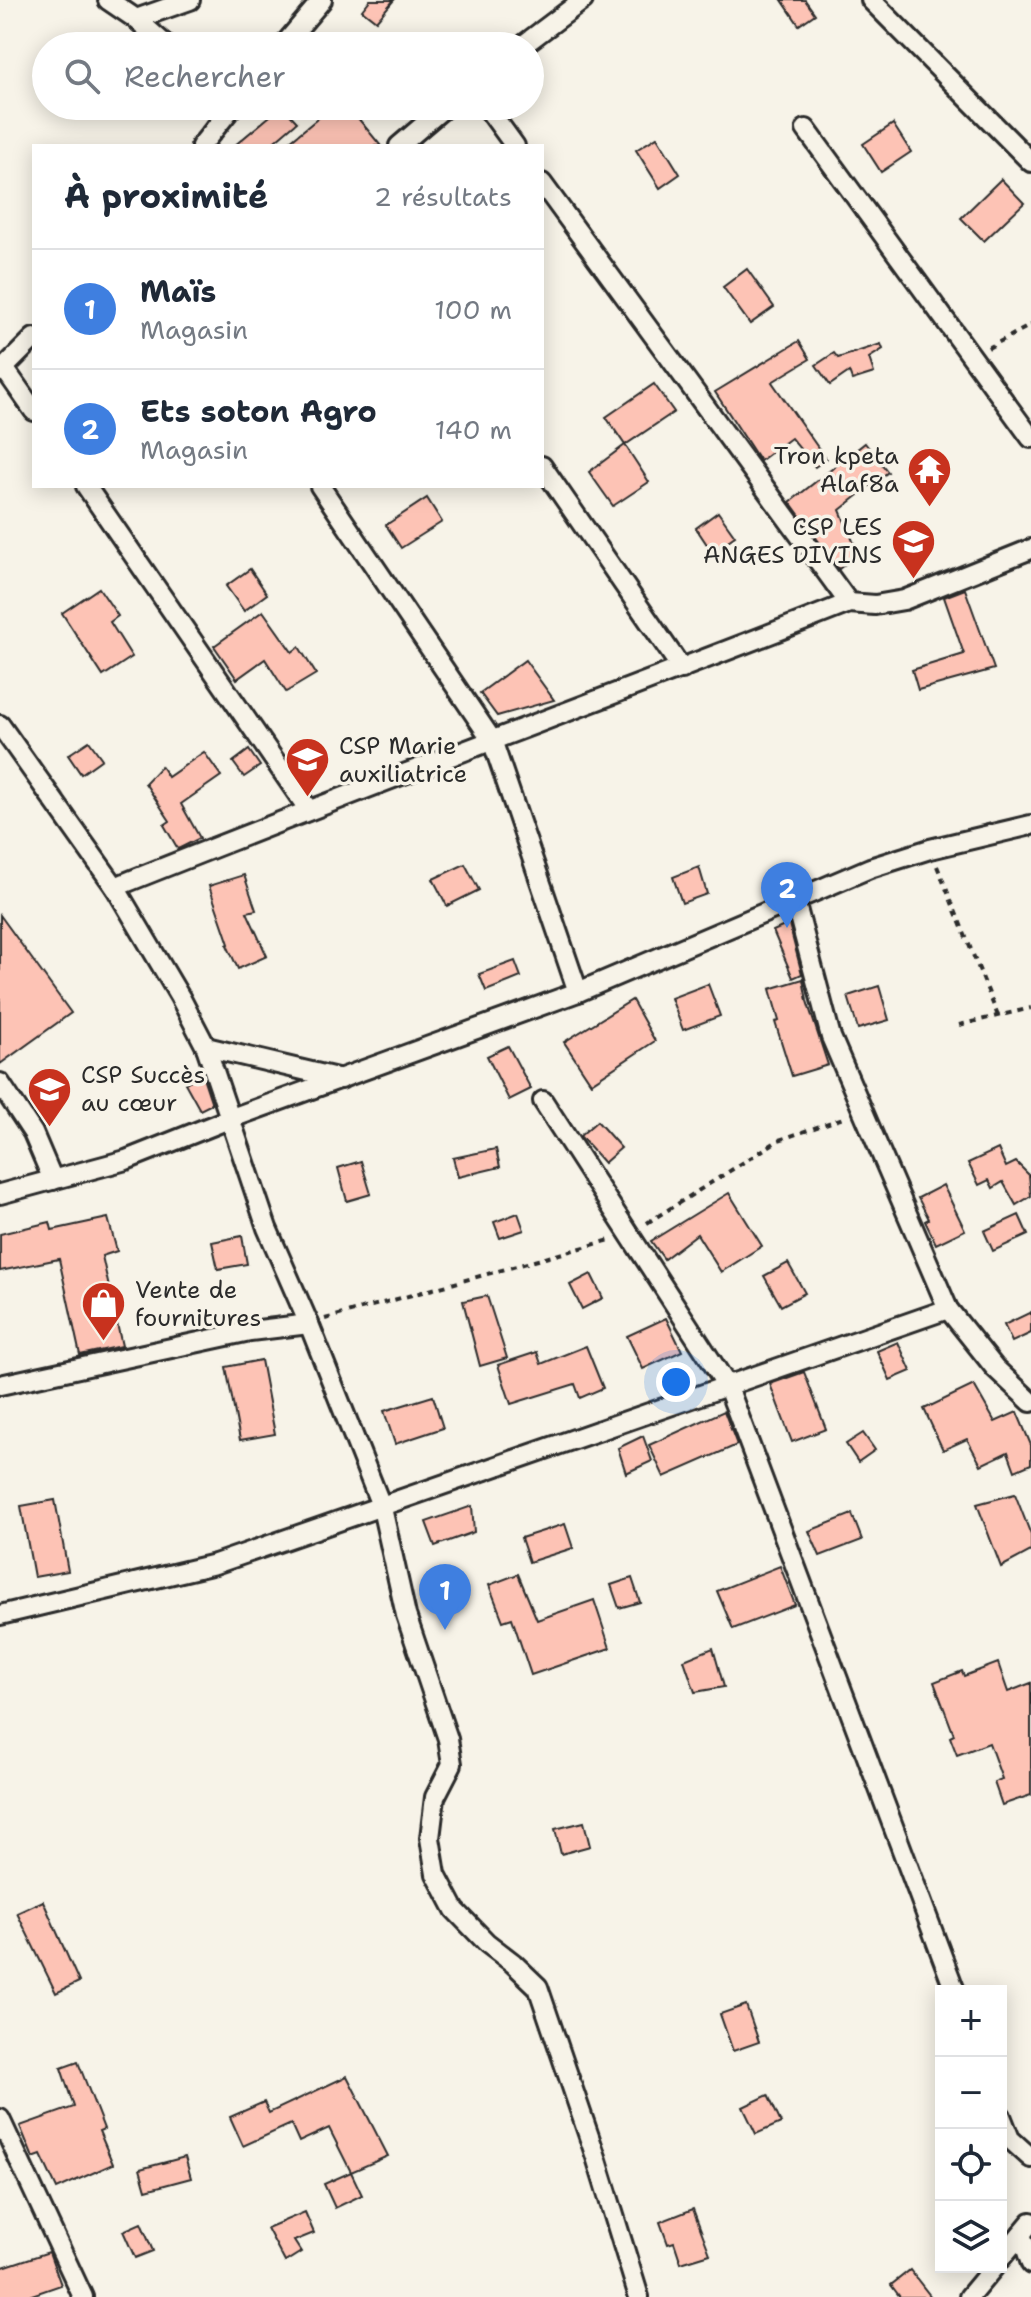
<!DOCTYPE html>
<html lang="fr">
<head>
<meta charset="utf-8">
<style>
	body { margin:0; font-family:"Shantell Sans",sans-serif; background:#f2f2f3; color:#1f2937 }
	.controls { position:absolute; right:24px; bottom:24px; display:grid; overflow:hidden; border-radius:0px; box-shadow:0 4px 20px #0003 }
	.controls button { width:72px; height:72px; display:grid; place-items:center; padding:0; border:0; border-bottom:2px solid #e0e1e3; background:#fff; color:#1f2937; font:40px sans-serif }
	.you { position:absolute; left:676px; top:1382px; width:28px; height:28px; margin:-20px; border:6px solid #fff; border-radius:50%; background:#1a73e8; box-shadow:0 0 0 12px #1a73e833 }
	.badge { display:grid; place-items:center; width:52px; height:52px; border-radius:50%; background:#1a73e8; color:#fff; font-size:26px; font-weight:700 }
	.pin { position:absolute; translate:-50% -66px; filter:drop-shadow(0 2px 4px #0008) }
	.pin::after { content:''; position:absolute; top:42px; width:28px; height:24px; background:inherit; clip-path:polygon(0 0,100% 0,50% 100%) }
	.list { margin:0; padding:0; list-style:none }
	h2 { display:flex; justify-content:space-between; align-items:center; height:104px; margin:0; padding:0 32px; font-size:34px }
	h2 small { font-size:26px; font-weight:400; color:#747a83 }
	.list li { display:grid; grid-template-columns:52px 1fr auto; gap:24px; align-items:center; box-sizing:border-box; height:120px; padding:0 32px; border-top:2px solid #e0e1e3 }
	.list b { display:block; font-size:30px; white-space:nowrap }
	.list p { margin:0; font-size:26px; white-space:nowrap; color:#747a83 }
	.list em { font-size:26px; font-style:normal; color:#747a83 }
	.icon { flex:none; width:44px; height:44px; fill:none; stroke:currentColor; stroke-width:2; stroke-linecap:round; stroke-linejoin:round }
	.map { position:relative; flex:none; width:1031px; height:2297px; overflow:hidden }
	.search { position:absolute; background:#fff; box-shadow:0 4px 20px #0003; left:32px; top:32px; width:512px; height:88px; display:flex; align-items:center; gap:20px; box-sizing:border-box; padding:0 28px; border-radius:44px; color:#747a83; font-size:30px }
	.panel { position:absolute; background:#fff; box-shadow:0 4px 20px #0003; left:32px; top:144px; width:512px; height:344px; border-radius:0px }
	.map>svg:first-child { display:block }
	.building { fill:#fdc3b5; stroke:#2b2b2b; stroke-width:2 }
	.lines { fill:none; stroke-linecap:round; stroke-linejoin:round }
	.street-casing { stroke:#2b2b2b; stroke-width:24 }
	.path { stroke:#2b2b2b; stroke-width:4; stroke-dasharray:6 6; stroke-linecap:butt }
	.street { stroke:#f7f3e8; stroke-width:18 }
	.labels { text-anchor:middle; stroke-width:7; stroke-linejoin:round; paint-order:stroke }
	.poi-label { font-size:24px; fill:#2b2b2b; stroke:#f7f3e8; text-anchor:start }
</style>
</head>
<body>
<div class="map">
<svg width="1031" height="2297" viewBox="0 0 1031 2297">
	<rect width="100%" height="100%" fill="#f7f3e8"/>
	<filter id="ink" filterUnits="userSpaceOnUse"><feTurbulence type="fractalNoise" baseFrequency=".0125" numOctaves="2"/><feDisplacementMap in="SourceGraphic" scale="16" xChannelSelector="R" yChannelSelector="G"/><feConvolveMatrix kernelMatrix="1 2 1 2 8 2 1 2 1" color-interpolation-filters="sRGB"/></filter>
	<g filter="url(#ink)">
		<g class="building">
			<path d="M370 0H394L376 21 362 10Z"/>
			<path d="M782 0H805L815 14 799 25Z"/>
			<path d="M282 106 297 122 269 146H234Z"/>
			<path d="M333 106H348L381 146H284Z"/>
			<path d="M893 124 911 152 881 172 863 144Z"/>
			<path d="M657 137 680 174 660 188 636 150Z"/>
			<path d="M1001 179 1024 203 984 241 961 218Z"/>
			<path d="M747 269 774 307 750 324 723 287Z"/>
			<path d="M799 341 810 359 772 382 826 459 815 467 791 438 760 461 715 392Z"/>
			<path d="M881 344 883 349 869 358 874 373 852 380 849 372 830 385 816 365 834 353 838 358Z"/>
			<path d="M654 384 674 412 625 445 606 417Z"/>
			<path d="M865 443 888 472 840 510 858 553 839 569 790 502Z"/>
			<path d="M625 445 649 482 613 506 589 472Z"/>
			<path d="M427 498 442 522 401 548 386 525Z"/>
			<path d="M718 512 735 536 712 552 696 528Z"/>
			<path d="M250 569 267 594 244 611 226 586Z"/>
			<path d="M99 588 118 616 110 622 132 657 103 676 62 613Z"/>
			<path d="M965 589 994 669 918 690 912 670 964 654 944 597Z"/>
			<path d="M263 611 292 652 299 647 316 674 286 692 265 659 237 679 214 646Z"/>
			<path d="M525 660 554 700 497 716 480 693Z"/>
			<path d="M89 741 102 759 81 774 68 755Z"/>
			<path d="M249 750 260 766 244 777 233 762Z"/>
			<path d="M204 752 221 776 181 804 200 838 178 849 164 825 170 821 145 783 161 766 168 777Z"/>
			<path d="M465 864 479 890 447 906 433 879Z"/>
			<path d="M699 867 707 894 682 903 673 877Z"/>
			<path d="M244 875 256 910 247 912 267 956 238 969 227 945 229 944 209 886Z"/>
			<path d="M0 915 71 1013 0 1064Z"/>
			<path d="M789 924 802 974 793 978 773 931Z"/>
			<path d="M515 961 521 977 486 991 479 974Z"/>
			<path d="M803 979 807 1001 828 1065 792 1076 775 1022 779 1021 770 989Z"/>
			<path d="M708 984 720 1016 683 1030 671 998Z"/>
			<path d="M879 986 889 1020 858 1029 848 996Z"/>
			<path d="M632 1000 655 1041 591 1083 564 1042Z"/>
			<path d="M508 1046 531 1089 509 1100 487 1056Z"/>
			<path d="M202 1074 212 1104 200 1110 185 1083Z"/>
			<path d="M597 1121 621 1148 604 1163 580 1136Z"/>
			<path d="M496 1149 500 1167 458 1177 453 1158Z"/>
			<path d="M998 1149 1006 1167 1016 1162 1029 1175 1031 1196 1016 1205 1003 1182 993 1188 989 1180 979 1185 968 1163Z"/>
			<path d="M361 1161 371 1194 347 1201 338 1168Z"/>
			<path d="M943 1185 965 1230 936 1244 925 1221 929 1219 918 1198Z"/>
			<path d="M729 1193 762 1246 721 1272 697 1234 664 1259 651 1241Z"/>
			<path d="M518 1213 524 1230 500 1238 494 1222Z"/>
			<path d="M1019 1215 1028 1235 993 1251 984 1231Z"/>
			<path d="M108 1218 117 1251 102 1256 122 1346 80 1355 59 1259 0 1271V1234L50 1222 52 1230Z"/>
			<path d="M242 1236 247 1264 218 1269 212 1242Z"/>
			<path d="M788 1263 805 1293 781 1306 764 1276Z"/>
			<path d="M591 1274 603 1298 582 1309 570 1285Z"/>
			<path d="M487 1296 507 1358 480 1366 463 1301Z"/>
			<path d="M1031 1312V1333L1012 1342 1004 1325Z"/>
			<path d="M666 1318 682 1351 643 1369 627 1336Z"/>
			<path d="M898 1342 911 1371 890 1380 877 1351Z"/>
			<path d="M586 1346 603 1388 580 1398 575 1384 511 1404 498 1365 537 1352 541 1364Z"/>
			<path d="M261 1360 275 1434 240 1440 226 1367Z"/>
			<path d="M804 1372 826 1429 792 1442 770 1384Z"/>
			<path d="M974 1385 995 1422 1017 1412 1031 1445V1464L1015 1471 1008 1452 981 1465 967 1439 943 1450 924 1409Z"/>
			<path d="M433 1396 443 1428 395 1444 384 1411Z"/>
			<path d="M724 1411 737 1445 664 1477 649 1445Z"/>
			<path d="M863 1433 875 1450 858 1462 846 1444Z"/>
			<path d="M643 1436 652 1461 626 1473 618 1448Z"/>
			<path d="M1015 1494 1031 1535V1551L1001 1567 977 1504Z"/>
			<path d="M55 1500 68 1571 34 1577 21 1506Z"/>
			<path d="M472 1506 474 1532 435 1546 426 1522Z"/>
			<path d="M852 1514 862 1540 820 1556 809 1531Z"/>
			<path d="M565 1524 573 1548 529 1562 521 1538Z"/>
			<path d="M780 1566 795 1605 733 1629 717 1591Z"/>
			<path d="M518 1574 537 1620 594 1600 610 1648 531 1675 512 1618 503 1621 489 1585Z"/>
			<path d="M632 1578 640 1602 619 1608 611 1585Z"/>
			<path d="M713 1648 724 1687 695 1692 684 1660Z"/>
			<path d="M998 1663 1008 1692 1031 1683V1795L1002 1805 994 1782 1002 1779 989 1743 957 1755 950 1737 954 1735 934 1682 962 1671 964 1676Z"/>
			<path d="M584 1822 590 1846 561 1854 555 1829Z"/>
			<path d="M43 1901 79 1982 56 1993 17 1913Z"/>
			<path d="M746 2005 759 2042 733 2051 720 2014Z"/>
			<path d="M78 2062 104 2129 99 2131 113 2164 57 2189 41 2155 33 2158 20 2126 74 2107 61 2068Z"/>
			<path d="M347 2076 388 2156 351 2172 329 2128 299 2142 291 2124 243 2146 230 2117 264 2102 269 2113Z"/>
			<path d="M768 2095 781 2123 756 2134 743 2107Z"/>
			<path d="M185 2157 191 2178 146 2190 140 2169Z"/>
			<path d="M351 2172 362 2195 335 2208 324 2184Z"/>
			<path d="M693 2209 710 2254 681 2263 674 2242 668 2244 660 2222Z"/>
			<path d="M305 2212 314 2233 294 2241 301 2252 285 2262 267 2228Z"/>
			<path d="M141 2223 153 2251 135 2258 123 2231Z"/>
			<path d="M49 2252 61 2285 26 2297H0V2268Z"/>
			<path d="M910 2270 931 2297H900L891 2285Z"/>
		</g>
		<g class="lines">
			<defs>
				<g id="street">
					<path d="M108 0 136 19 190 0"/>
					<path d="M871 0 1031 162"/>
					<path d="M136 19 167 46"/>
					<path d="M283 46 322 0"/>
					<path d="M522 46 583 0"/>
					<path d="M486 106 515 146"/>
					<path d="M806 129 1031 438"/>
					<path d="M201 146 233 106"/>
					<path d="M399 146 446 106"/>
					<path d="M542 183 849 603"/>
					<path d="M4 368 34 411"/>
					<path d="M0 372 34 338"/>
					<path d="M542 466 682 669"/>
					<path d="M86 486 308 809"/>
					<path d="M320 486 492 740 578 992"/>
					<path d="M0 725 115 887 180 997 206 1047 267 1228 309 1324 382 1508 406 1615 448 1739 452 1764 435 1797 430 1838 436 1874 455 1910 487 1943 513 1963 538 1987 596 2157 639 2297"/>
					<path d="M115 887C358 789 605 699 849 603L875 605 904 600 1031 549"/>
					<path d="M795 901 831 1037 948 1309 995 1368 1031 1402"/>
					<path d="M206 1047 341 1079"/>
					<path d="M0 1083 33 1133 53 1180"/>
					<path d="M543 1101 728 1387 955 1991"/>
					<path d="M0 1194 126 1160 229 1119 578 992 870 868 930 849 1031 825"/>
					<path d="M0 1385 250 1331 309 1324"/>
					<path d="M0 1615 215 1564 948 1309"/>
					<path d="M1001 2116 1010 2139 1031 2158"/>
					<path d="M0 2119 83 2297"/>
					<path d="M1021 2234 1031 2264"/>
					<path d="M1001 2258 1031 2222"/>
					<path d="M969 2297 994 2267"/>
				</g>
			</defs>
			<use href="#street" class="street-casing"/>
			<g class="path">
				<path d="M988 348 1031 325"/>
				<path d="M937 866 998 1016"/>
				<path d="M959 1025 1031 1008"/>
				<path d="M647 1223 779 1140 846 1117"/>
				<path d="M325 1319 610 1240"/>
			</g>
			<use href="#street" class="street"/>
		</g>
	</g>
	<defs>
		<symbol id="temple-pin" viewBox="-11 -11 22 30"><path d="M0 17L-7.5 6A9.5 9.5 0 1 1 7.5 6Z" fill="#c8321e" stroke="#f7f3e8"/><path d="M0-6L5-2H3V0L6.5 2.5H4V6H1.5V3h-3V6H-4V2.5H-6.5L-3 0V-2H-5Z" fill="#fff"/></symbol>
		<symbol id="school-pin" viewBox="-11 -11 22 30"><path d="M0 17L-7.5 6A9.5 9.5 0 1 1 7.5 6Z" fill="#c8321e" stroke="#f7f3e8"/><path d="M0-5L7-2L0 1L-7-2ZM-4 1L0 2.5L4 1V4Q0 6-4 4Z" fill="#fff"/></symbol>
		<symbol id="shop-pin" viewBox="-11 -11 22 30"><path d="M0 17L-7.5 6A9.5 9.5 0 1 1 7.5 6Z" fill="#c8321e" stroke="#f7f3e8"/><path d="M-5-2.5h2.3a2.7 3.5 0 0 1 5.4 0H5L5.5 6h-11ZM-1.5-2.5h3a1.5 2.3 0 0 0-3 0Z" fill="#fff"/></symbol>
	</defs>
	<g fill-rule="evenodd">
		<use href="#temple-pin" x="904" y="444" width="51" height="69"/>
		<use href="#school-pin" x="888" y="516" width="51" height="69"/>
		<use href="#school-pin" x="282" y="734" width="51" height="69"/>
		<use href="#school-pin" x="24" y="1064" width="51" height="69"/>
		<use href="#shop-pin" x="78" y="1278" width="51" height="69"/>
	</g>
	<g class="labels">
		<g class="poi-label">
			<text x="899" y="464" text-anchor="end">Tron kpeta<tspan x="899" dy="28">Alaf8a</tspan></text>
			<text x="882" y="535" text-anchor="end">CSP LES<tspan x="882" dy="28">ANGES DIVINS</tspan></text>
			<text x="339" y="754">CSP Marie<tspan x="339" dy="28">auxiliatrice</tspan></text>
			<text x="81" y="1083">CSP Succès<tspan x="81" dy="28">au cœur</tspan></text>
			<text x="135" y="1298">Vente de<tspan x="135" dy="28">fournitures</tspan></text>
		</g>
	</g>
</svg>
<div class="controls">
<button>+</button>
<button>−</button>
<button><svg class="icon" aria-label="locate" viewBox="0 0 24 24"><circle cx="12" cy="12" r="6"/><path d="M12 2v4M12 18v4M2 12h4M18 12h4"/></svg></button>
<button><svg class="icon" aria-label="layers" viewBox="0 0 24 24"><path d="M12 4l9 5-9 5-9-5zM3 14l9 5 9-5"/></svg></button>
</div>
<div class="you"></div>
<div class="pin badge" style="left:445px;top:1630px;background:#3f7fe0">1</div>
<div class="pin badge" style="left:787px;top:928px;background:#3f7fe0">2</div>
<div class="search"><svg class="icon" aria-label="search" viewBox="0 0 24 24"><circle cx="10" cy="10" r="6"/><path d="M15 15l6 6"/></svg>Rechercher</div>
<section class="panel">
<h2>À proximité<small>2 résultats</small></h2>
<ul class="list">
<li><span class="badge" style="background:#3f7fe0">1</span><div><b>Maïs</b><p>Magasin</p></div><em>100 m</em></li>
<li><span class="badge" style="background:#3f7fe0">2</span><div><b>Ets soton Agro</b><p>Magasin</p></div><em>140 m</em></li>
</ul>
</section>
</div>
</body>
</html>
